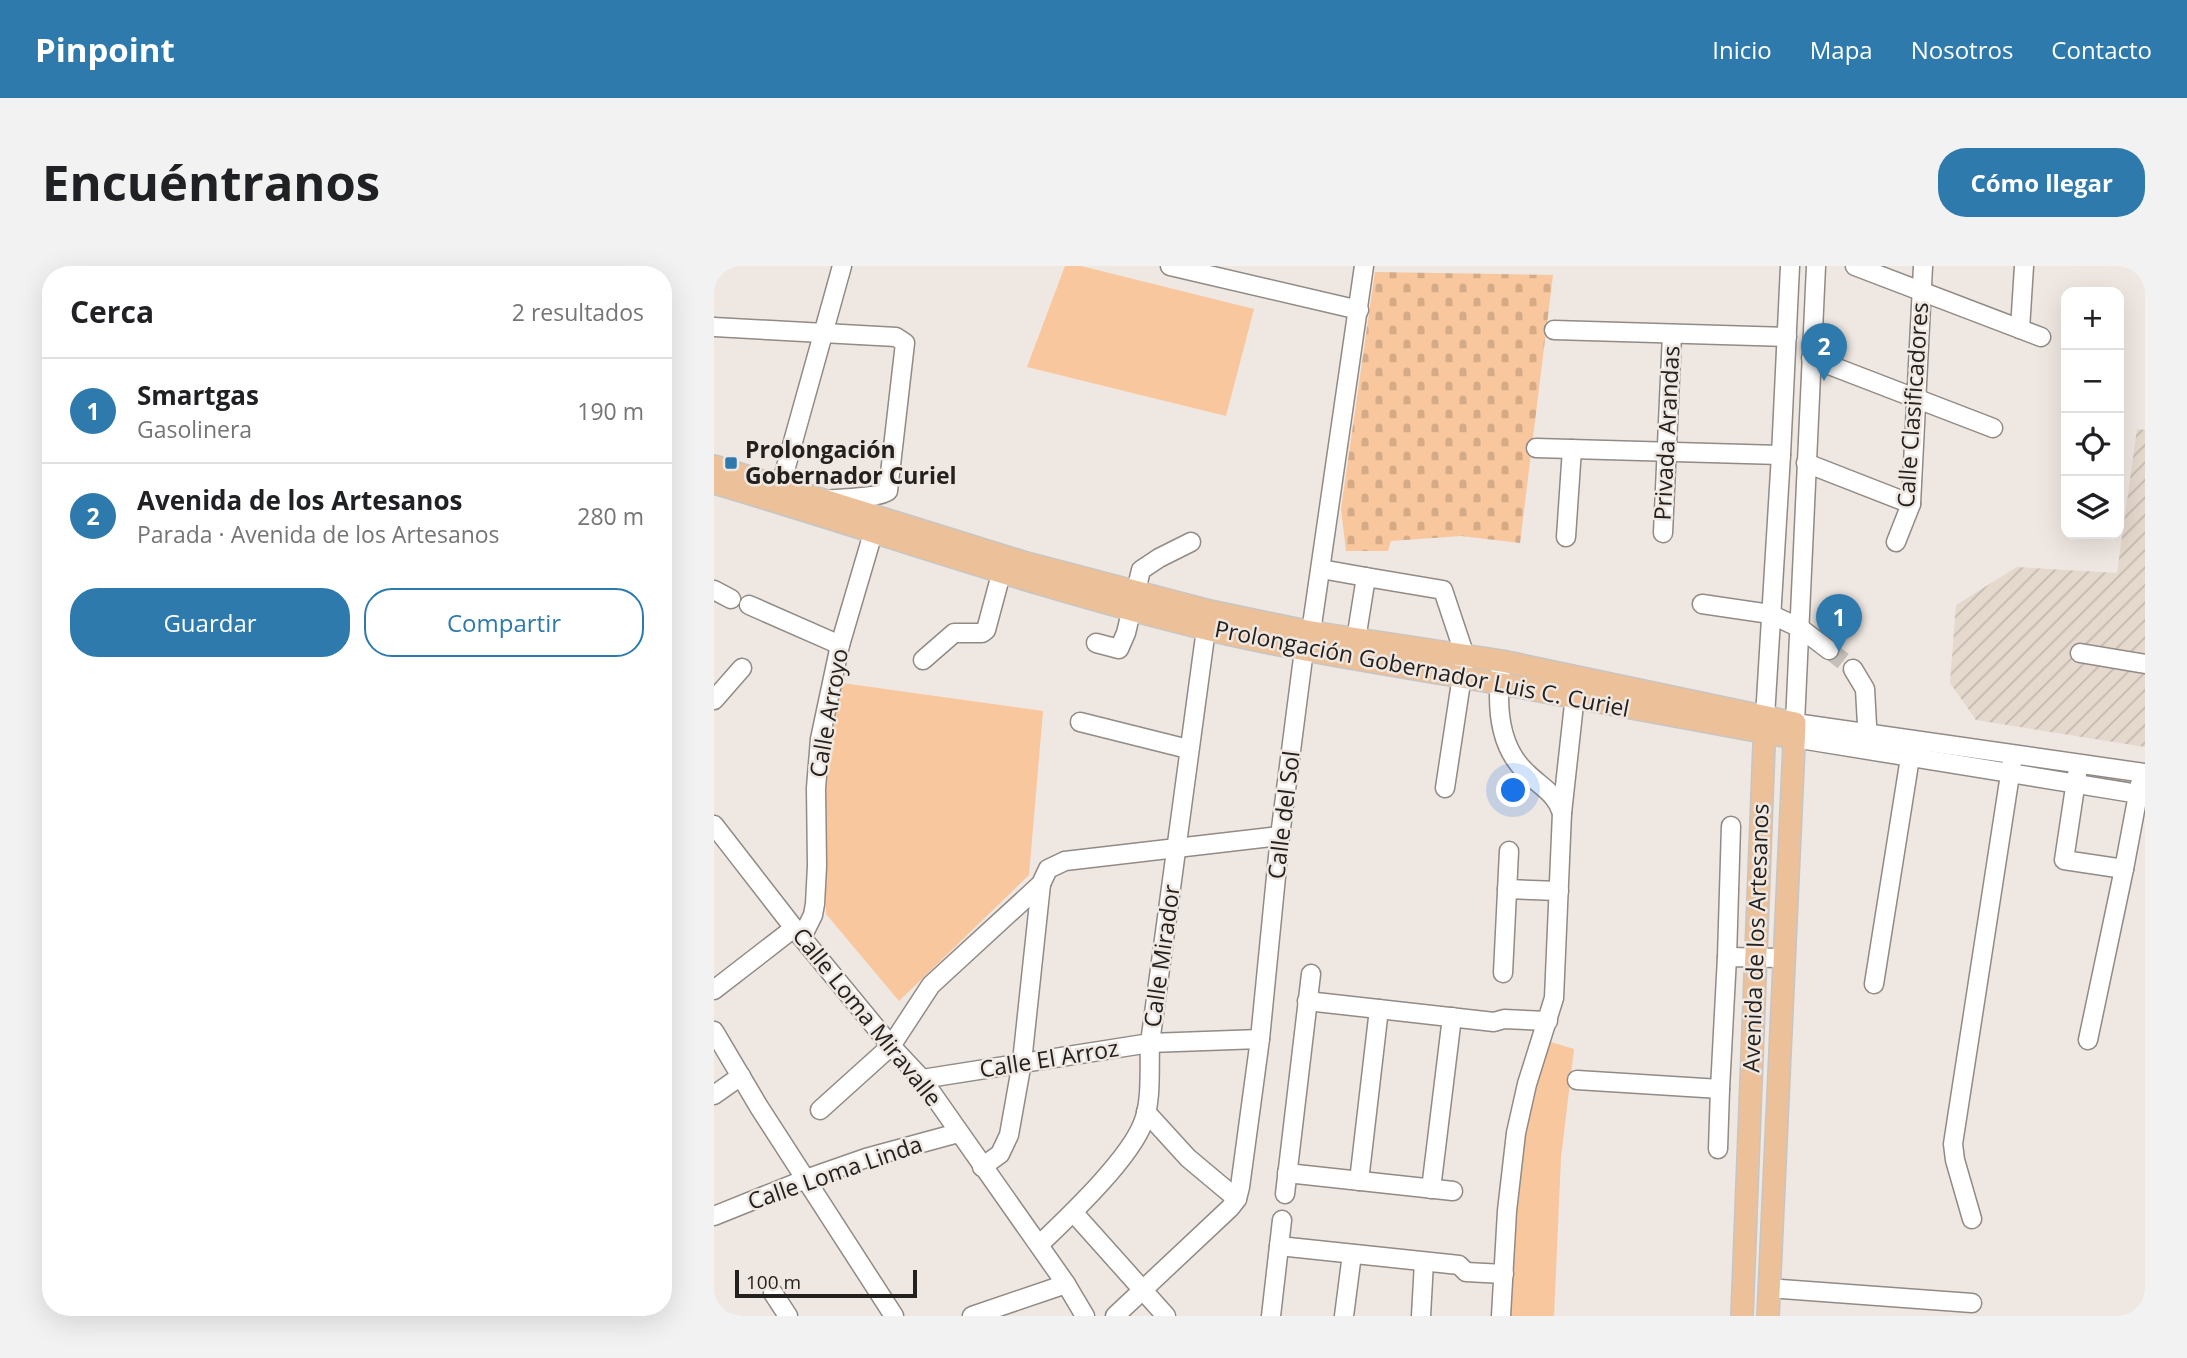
<!DOCTYPE html>
<html lang="es">
<head>
<meta charset="utf-8">
<style>
	body { margin:0; font-family:"Open Sans",sans-serif; background:#f2f2f2; color:#202124 }
	.controls { position:absolute; right:21px; top:21px; display:grid; overflow:hidden; border-radius:14px; box-shadow:0 7px 28px #0002 }
	.controls button { width:63px; height:63px; display:grid; place-items:center; padding:0; border:0; border-bottom:2px solid #e0e0e0; background:#fff; color:#202124; font:35px sans-serif }
	.scale { position:absolute; left:21px; bottom:18px; width:182px; box-sizing:border-box; padding-left:7px; border:4px solid #23201e; border-top:0; font-size:19px; line-height:24px; white-space:nowrap; color:#23201e; -webkit-text-stroke:5px #efe7e1; paint-order:stroke }
	.you { position:absolute; left:800px; top:525px; width:24px; height:24px; margin:-18px; border:5px solid #fff; border-radius:50%; background:#1a73e8; box-shadow:0 0 0 10px #1a73e833 }
	.badge { display:grid; place-items:center; width:46px; height:46px; border-radius:50%; background:#2e7aad; color:#fff; font-size:23px; font-weight:700 }
	.pin { position:absolute; translate:-50% -58px; filter:drop-shadow(0 2px 4px #0008) }
	.pin::after { content:''; position:absolute; top:37px; width:24px; height:21px; background:inherit; clip-path:polygon(0 0,100% 0,50% 100%) }
	.list { margin:0; padding:0; list-style:none }
	h2 { display:flex; justify-content:space-between; align-items:center; height:91px; margin:0; padding:0 28px; font-size:30px }
	h2 small { font-size:23px; font-weight:400; color:#757577 }
	.list li { display:grid; grid-template-columns:46px 1fr auto; gap:21px; align-items:center; box-sizing:border-box; height:105px; padding:0 28px; border-top:2px solid #e0e0e0 }
	.list b { display:block; font-size:26px; white-space:nowrap }
	.list p { margin:0; font-size:23px; white-space:nowrap; color:#757577 }
	.list em { font-size:23px; font-style:normal; color:#757577 }
	.actions { display:flex; gap:14px; padding:21px 28px }
	.actions a { flex:1; padding:16px 0; border:2px solid #2e7aad; border-radius:28px; text-align:center; font-size:24px; color:#2e7aad }
	.actions .main { background:#2e7aad; color:#fff }
	.icon { flex:none; width:38px; height:38px; fill:none; stroke:currentColor; stroke-width:2; stroke-linecap:round; stroke-linejoin:round }
	.map { position:relative; flex:none; width:1431px; height:1050px; overflow:hidden; border-radius:28px }
	header { display:flex; align-items:center; gap:42px; box-sizing:border-box; height:98px; padding:0 35px; background:#2e7aad; color:#fff }
	header strong { font-size:33px }
	nav { display:flex; gap:38px; margin-inline-start:auto; font-size:24px }
	.intro { display:flex; align-items:center; justify-content:space-between; box-sizing:border-box; height:168px; padding:0 42px }
	h1 { margin:0; font-size:49px }
	.button { padding:18px 32px; border-radius:28px; background:#2e7aad; color:#fff; font-size:24px; font-weight:700 }
	main { display:flex; gap:42px; padding:0 42px }
	aside { flex:1; background:#fff; border-radius:28px; box-shadow:0 7px 28px #0002 }
	.map>svg:first-child { display:block }
	.industrial { fill:url(#industrial-furrows) }
	.grass { fill:#f9c79d }
	.cemetery { fill:url(#cemetery-stones) }
	.lines { fill:none; stroke-linecap:round; stroke-linejoin:round }
	.minor-tunnel { stroke:#c6bfba; stroke-width:18; stroke-dasharray:18 9; stroke-linecap:butt }
	.minor-casing { stroke:#918a85; stroke-width:21 }
	.major-casing { stroke:#c6c5c4; stroke-width:24 }
	.minor { stroke:#fff; stroke-width:18 }
	.major { stroke:#ecc199; stroke-width:21 }
	.poi-dot { fill:#2e7aad; stroke:#efe7e1; stroke-width:2.5 }
	.labels { text-anchor:middle; stroke-width:5; stroke-linejoin:round; paint-order:stroke }
	.street-label { font-size:23px; fill:#23201e; stroke:#efe7e1 }
	.poi-label { font-size:23px; font-weight:bold; fill:#23201e; stroke:#efe7e1; text-anchor:start }
</style>
</head>
<body>
<header>
<strong>Pinpoint</strong>
<nav><a>Inicio</a><a>Mapa</a><a>Nosotros</a><a>Contacto</a></nav>
</header>
<div class="intro"><h1>Encuéntranos</h1><a class="button">Cómo llegar</a></div>
<main>
<aside>
<h2>Cerca<small>2 resultados</small></h2>
<ul class="list">
<li><span class="badge">1</span><div><b>Smartgas</b><p>Gasolinera</p></div><em>190 m</em></li>
<li><span class="badge">2</span><div><b>Avenida de los Artesanos</b><p>Parada · Avenida de los Artesanos</p></div><em>280 m</em></li>
</ul>
<div class="actions"><a class="main">Guardar</a><a>Compartir</a></div>
</aside>
<div class="map">
<svg width="1431" height="1050" viewBox="0 0 1431 1050">
	<defs>
		<pattern id="industrial-furrows" width="10" height="10" patternUnits="userSpaceOnUse" patternTransform="scale(1.75)"><rect width="10" height="10" fill="#e5d8cd"/><path d="M-1 1l2-2M0 10L10 0M9 11l2-2" fill="none" stroke="#c4b9b0"/></pattern>
		<pattern id="cemetery-stones" width="16" height="16" patternUnits="userSpaceOnUse" patternTransform="scale(1.75)"><rect width="16" height="16" fill="#f9c79d"/><path d="M2 7V4a2 2 0 0 1 4 0v3zM10 15v-3a2 2 0 0 1 4 0v3z" fill="#d5ab87"/></pattern>
	</defs>
	<rect width="100%" height="100%" fill="#efe7e1"/>
	<path class="industrial" d="M1423 163 1431 164V481L1262 454 1236 417 1242 339 1303 301 1403 307Z"/>
	<g class="grass">
		<path d="M351 0H367L540 43 512 150 313 101Z"/>
		<path d="M128 417 329 445 315 609 185 735 112 648 108 519Z"/>
		<path d="M837 776 860 783 847 892 840 1050H794L806 873 821 809Z"/>
	</g>
	<path class="cemetery" d="M661 6 839 9 806 277 747 270 677 275 674 285H632L627 243Z"/>
	<g class="lines">
		<path class="minor-tunnel" d="M1115 384 1139 403"/>
		<defs>
			<g id="minor">
				<path d="M456 0 645 44"/>
				<path d="M1102 0 1081 457 1431 507"/>
				<path d="M1141 0 1327 71"/>
				<path d="M0 61 182 71 191 77 174 225C166 232 126 232 112 234"/>
				<path d="M1306 63 1310 0"/>
				<path d="M840 64 1073 71"/>
				<path d="M1097 92 1279 162"/>
				<path d="M822 182 1067 189"/>
				<path d="M1092 197 1197 238"/>
				<path d="M63 233 128 0"/>
				<path d="M949 267 958 68"/>
				<path d="M852 271 858 183"/>
				<path d="M1182 276 1197 238 1209 0"/>
				<path d="M607 303 652 311"/>
				<path d="M0 324 17 333"/>
				<path d="M988 338 1056 348 1086 362 1115 384"/>
				<path d="M35 339 126 379"/>
				<path d="M382 377 405 383 412 367 427 304 445 292 477 276"/>
				<path d="M640 386 652 311 729 324 751 390 731 522"/>
				<path d="M1366 387 1431 398"/>
				<path d="M209 394 240 367H268L272 364 287 308"/>
				<path d="M788 395C782 434 782 479 813 507 827 521 842 527 848 547"/>
				<path d="M1139 403 1151 423 1154 477"/>
				<path d="M0 434 28 402"/>
				<path d="M1051 451 1067 189 1076 0"/>
				<path d="M366 456 474 483"/>
				<path d="M1080 472 1431 529"/>
				<path d="M1363 508 1350 594 1410 603 1426 518"/>
				<path d="M0 559 80 662 177 780 208 813 352 1018 371 1050"/>
				<path d="M793 623 845 625"/>
				<path d="M88 671 99 649 101 638 103 600 102 522 106 473 126 379 159 267"/>
				<path d="M1013 691 1017 560"/>
				<path d="M789 707 795 585"/>
				<path d="M1160 718 1198 479"/>
				<path d="M0 724 80 662"/>
				<path d="M593 735 780 756 790 753 834 755"/>
				<path d="M0 765 45 841 180 1050"/>
				<path d="M1374 774 1410 603"/>
				<path d="M208 813 436 777 546 773"/>
				<path d="M863 814 1006 823 1013 691 1070 692"/>
				<path d="M0 829 27 810"/>
				<path d="M106 844 177 780 217 719 327 618 334 603 351 595 566 570"/>
				<path d="M432 846 474 892 523 933"/>
				<path d="M1004 883 1006 823"/>
				<path d="M268 901 286 888 295 869 308 796 327 618"/>
				<path d="M573 907 739 925"/>
				<path d="M645 915 665 743"/>
				<path d="M717 923 738 751"/>
				<path d="M571 928 597 708"/>
				<path d="M359 946 452 1050"/>
				<path d="M0 950 92 913 152 892 244 867"/>
				<path d="M1258 953 1241 894 1239 878 1299 489"/>
				<path d="M325 979C354 951 415 894 429 857 438 836 435 800 436 777L492 363"/>
				<path d="M565 980 745 999 752 1006 790 1008"/>
				<path d="M1055 1022 1258 1037"/>
				<path d="M59 1027 74 1050"/>
				<path d="M258 1050 352 1018"/>
				<path d="M401 1050 516 942 523 933 526 921 546 773 566 570 590 384 597 366 650 0"/>
				<path d="M557 1050 568 954"/>
				<path d="M630 1050 638 988"/>
				<path d="M707 1050 710 996"/>
				<path d="M787 1050 793 945 802 867 813 818 840 732 848 547 862 420"/>
			</g>
			<g id="major">
				<path d="M0 200 309 296 496 345 597 366 788 395 1081 457 1054 1050"/>
				<path d="M0 217C164 265 325 323 492 363 589 386 686 400 783 417 882 435 981 453 1080 472"/>
				<path d="M1028 1050 1051 453"/>
			</g>
		</defs>
		<use href="#minor" class="minor-casing"/>
		<use href="#major" class="major-casing"/>
		<use href="#minor" class="minor"/>
		<use href="#major" class="major"/>
	</g>
	<rect class="poi-dot" x="10" y="190" width="14" height="14" rx="3.5"/>
	<g class="labels">
		<g class="street-label">
			<text transform="translate(1199 139) rotate(-86)" y="8">Calle Clasificadores</text>
			<text transform="translate(953 167) rotate(-87)" y="8">Privada Arandas</text>
			<text transform="translate(708 403) rotate(11)" y="8">Prolongación Gobernador Luis C. Curiel</text>
			<text transform="translate(115 447) rotate(-80)" y="8">Calle Arroyo</text>
			<text transform="translate(570 549) rotate(-83)" y="8">Calle del Sol</text>
			<text transform="translate(1042 672) rotate(-88)" y="8">Avenida de los Artesanos</text>
			<text transform="translate(448 690) rotate(-82)" y="8">Calle Mirador</text>
			<text transform="translate(153 751) rotate(51)" y="8">Calle Loma Miravalle</text>
			<text transform="translate(335 793) rotate(-9)" y="8">Calle El Arroz</text>
			<text transform="translate(121 907) rotate(-19)" y="8">Calle Loma Linda</text>
		</g>
		<g class="poi-label">
			<text x="31" y="192">Prolongación<tspan x="31" dy="26">Gobernador Curiel</tspan></text>
		</g>
	</g>
</svg>
<div class="controls">
<button>+</button>
<button>−</button>
<button><svg class="icon" aria-label="locate" viewBox="0 0 24 24"><circle cx="12" cy="12" r="6"/><path d="M12 2v4M12 18v4M2 12h4M18 12h4"/></svg></button>
<button><svg class="icon" aria-label="layers" viewBox="0 0 24 24"><path d="M12 4l9 5-9 5-9-5zM3 14l9 5 9-5"/></svg></button>
</div>
<div class="scale">100 m</div>
<div class="you"></div>
<div class="pin badge" style="left:1125px;top:386px">1</div>
<div class="pin badge" style="left:1110px;top:115px">2</div>
</div>
</main>
</body>
</html>
